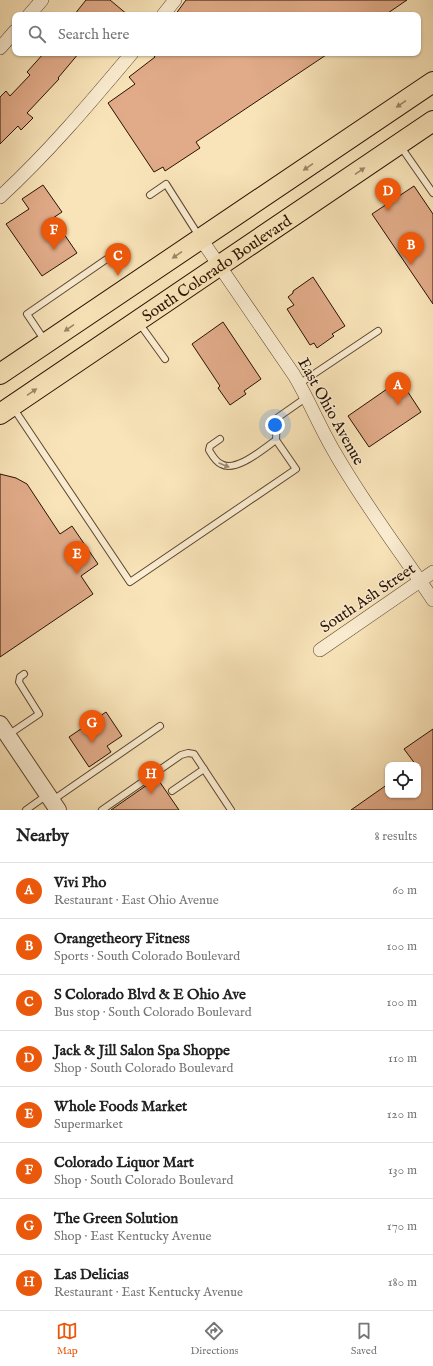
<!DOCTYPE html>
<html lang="en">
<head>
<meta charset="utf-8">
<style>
	body { margin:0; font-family:"IM FELL English",serif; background:#f6f6f6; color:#222 }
	.controls { position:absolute; right:12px; bottom:12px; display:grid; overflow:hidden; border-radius:8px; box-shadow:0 1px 3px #0004 }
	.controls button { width:36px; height:36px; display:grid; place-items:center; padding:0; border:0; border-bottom:1px solid #e0e0e0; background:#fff; color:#222; font:20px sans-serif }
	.you { position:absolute; left:275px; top:425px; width:14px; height:14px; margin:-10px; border:3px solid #fff; border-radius:50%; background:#1a73e8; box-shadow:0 0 0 6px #1a73e833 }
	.badge { display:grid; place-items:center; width:26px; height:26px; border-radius:50%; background:#ea580c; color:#fff; font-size:13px; font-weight:700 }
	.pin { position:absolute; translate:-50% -33px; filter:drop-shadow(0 1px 2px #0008) }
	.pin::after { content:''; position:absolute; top:21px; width:14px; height:12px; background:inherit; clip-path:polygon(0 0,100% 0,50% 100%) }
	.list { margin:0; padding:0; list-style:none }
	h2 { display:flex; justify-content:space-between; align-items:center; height:52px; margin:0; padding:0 16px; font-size:17px }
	h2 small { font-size:13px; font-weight:400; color:#767676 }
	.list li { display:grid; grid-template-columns:26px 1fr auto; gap:12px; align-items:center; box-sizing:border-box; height:56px; padding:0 16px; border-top:1px solid #e0e0e0 }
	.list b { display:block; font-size:15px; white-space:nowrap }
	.list p { margin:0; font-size:13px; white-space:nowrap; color:#767676 }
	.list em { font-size:13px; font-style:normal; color:#767676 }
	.icon { flex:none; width:22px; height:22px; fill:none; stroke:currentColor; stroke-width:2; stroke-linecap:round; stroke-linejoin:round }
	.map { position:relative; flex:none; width:433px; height:810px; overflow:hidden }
	.search { position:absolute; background:#fff; box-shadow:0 1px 3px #0004; left:12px; right:12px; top:12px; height:44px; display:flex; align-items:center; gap:10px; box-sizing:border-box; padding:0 14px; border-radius:8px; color:#767676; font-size:15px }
	.sheet { height:500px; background:#fff }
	nav { display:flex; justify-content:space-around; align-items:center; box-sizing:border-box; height:56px; border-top:1px solid #e0e0e0; background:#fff; font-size:11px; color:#767676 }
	nav a { display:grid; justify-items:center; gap:2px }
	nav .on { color:#ea580c }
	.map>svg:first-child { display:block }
	.building { fill:#e1ab89; stroke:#291100 }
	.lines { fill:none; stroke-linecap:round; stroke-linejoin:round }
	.service-casing { stroke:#5d462e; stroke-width:8 }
	.minor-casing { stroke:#5d462e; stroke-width:14 }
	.tertiary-casing { stroke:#5d462e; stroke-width:18 }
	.primary-casing { stroke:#291100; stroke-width:22 }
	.service { stroke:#fbedd2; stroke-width:6 }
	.minor { stroke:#fbedd2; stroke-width:13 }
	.tertiary { stroke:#fbedd2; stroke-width:16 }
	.primary { stroke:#f9e4b9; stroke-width:20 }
	.oneway { fill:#9b8566 }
	.oneway2 { fill:#9c8a74 }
	.labels { text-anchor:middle; stroke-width:3; stroke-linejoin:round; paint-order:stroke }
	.street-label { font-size:16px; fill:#291100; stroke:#fbedd2 }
</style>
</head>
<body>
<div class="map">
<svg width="433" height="810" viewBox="0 0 433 810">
	<rect width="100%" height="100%" fill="#f9e4b9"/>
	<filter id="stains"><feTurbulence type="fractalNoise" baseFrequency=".005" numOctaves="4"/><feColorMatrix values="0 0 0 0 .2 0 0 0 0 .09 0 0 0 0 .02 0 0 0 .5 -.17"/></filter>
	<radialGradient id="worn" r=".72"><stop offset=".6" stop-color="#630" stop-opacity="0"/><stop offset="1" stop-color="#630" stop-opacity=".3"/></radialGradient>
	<g class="building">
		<path d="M86 0H110L128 15H74Z"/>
		<path d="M186 0H407L385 15H175Z"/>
		<path d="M44 53H79L58 78 59 79 27 113 33 118 21 130 18 126 0 144V97L6 91 10 96 30 75 27 72Z"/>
		<path d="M152 53H329L196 142 200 148 165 171 163 167 154 172 108 103 135 84 129 77 155 57Z"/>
		<path d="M43 185 62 212 53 218 77 253 42 276 6 224 29 209 22 199Z"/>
		<path d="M414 186 433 214V304L372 214Z"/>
		<path d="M313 277 345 326 332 334 334 336 317 348 314 343 310 345 287 309 294 305 288 297 293 293V291Z"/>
		<path d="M223 322 261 379 244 391 246 394 230 405 218 388 220 386 192 344Z"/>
		<path d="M400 380 421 412 369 447 348 416Z"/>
		<path d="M0 474 16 478 27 484 60 534 72 526 98 564 81 576 93 594 0 657Z"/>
		<path d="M106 712 122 736 107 746 111 752 89 767 69 737Z"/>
		<path d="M433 729V810H351L388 784V795H418V765H416L404 749Z"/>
		<path d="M157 778 179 810H111Z"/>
	</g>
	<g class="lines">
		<defs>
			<g id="service">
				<path d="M401 147 433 193"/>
				<path d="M150 195 166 184 199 236"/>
				<path d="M139 323 165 359"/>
				<path d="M45 341 27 314 114 254"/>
				<path d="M299 384 378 331"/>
				<path d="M14 409 130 582 296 469 276 440 277 418 307 397"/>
				<path d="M220 439 210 446 209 450C212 455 215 461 221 464 236 473 263 449 276 440"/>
				<path d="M8 735 39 714 19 682 20 677 24 674"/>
				<path d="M172 791 204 769"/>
				<path d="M53 800 160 726"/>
				<path d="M26 810 47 795"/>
				<path d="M102 810 181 755 188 753 194 754 231 810"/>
			</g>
			<g id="minor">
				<path d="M29 15 42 0"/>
				<path d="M163 15 175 0"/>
				<path d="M0 48 15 31"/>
				<path d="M0 197C48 153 90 103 132 53"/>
				<path d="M201 239 294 375C309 400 320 428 335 453 364 504 400 551 433 600"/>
				<path d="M320 650 433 572"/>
			</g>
			<path id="tertiary" d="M0 724 58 810"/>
			<g id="primary">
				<path d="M0 374 433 82"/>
				<path id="s1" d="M0 414 433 121"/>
			</g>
		</defs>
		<use href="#service" class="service-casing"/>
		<use href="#minor" class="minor-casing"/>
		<use href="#tertiary" class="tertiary-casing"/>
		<use href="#primary" class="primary-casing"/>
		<use href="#service" class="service"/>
		<use href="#minor" class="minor"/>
		<use href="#tertiary" class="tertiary"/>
		<use href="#primary" class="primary"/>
	</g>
	<defs><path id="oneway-solid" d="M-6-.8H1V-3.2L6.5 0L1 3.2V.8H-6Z"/></defs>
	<g class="oneway">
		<use href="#oneway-solid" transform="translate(401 104) rotate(146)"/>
		<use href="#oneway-solid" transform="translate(308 167) rotate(146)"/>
		<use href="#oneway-solid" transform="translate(360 171) rotate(-34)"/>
		<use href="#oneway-solid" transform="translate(177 255) rotate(146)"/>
		<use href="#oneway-solid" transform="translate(69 328) rotate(146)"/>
		<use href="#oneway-solid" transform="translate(32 392) rotate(-34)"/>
	</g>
	<use class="oneway2" href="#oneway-solid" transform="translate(224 465) rotate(23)"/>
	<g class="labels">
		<g class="street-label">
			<text dy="6" stroke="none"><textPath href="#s1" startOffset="261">South Colorado Boulevard</textPath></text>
			<text transform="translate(332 411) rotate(61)" y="6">East Ohio Avenue</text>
			<text transform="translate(367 597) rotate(-34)" y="6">South Ash Street</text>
		</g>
	</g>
	<rect width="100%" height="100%" filter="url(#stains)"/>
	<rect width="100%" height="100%" fill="url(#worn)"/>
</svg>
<div class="controls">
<button><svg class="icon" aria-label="locate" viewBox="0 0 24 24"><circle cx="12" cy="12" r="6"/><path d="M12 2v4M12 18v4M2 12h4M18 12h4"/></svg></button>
</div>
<div class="you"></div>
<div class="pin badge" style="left:398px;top:405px">A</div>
<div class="pin badge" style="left:411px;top:265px">B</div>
<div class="pin badge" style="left:118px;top:276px">C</div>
<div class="pin badge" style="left:388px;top:211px">D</div>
<div class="pin badge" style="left:77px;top:574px">E</div>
<div class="pin badge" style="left:54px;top:250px">F</div>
<div class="pin badge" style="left:92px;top:743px">G</div>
<div class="pin badge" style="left:151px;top:794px">H</div>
<div class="search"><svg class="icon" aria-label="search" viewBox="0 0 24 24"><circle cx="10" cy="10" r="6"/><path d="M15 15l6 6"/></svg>Search here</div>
</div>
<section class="sheet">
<h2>Nearby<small>8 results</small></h2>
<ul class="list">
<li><span class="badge">A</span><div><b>Vivi Pho</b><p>Restaurant · East Ohio Avenue</p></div><em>60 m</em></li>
<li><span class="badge">B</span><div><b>Orangetheory Fitness</b><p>Sports · South Colorado Boulevard</p></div><em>100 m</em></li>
<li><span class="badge">C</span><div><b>S Colorado Blvd &amp; E Ohio Ave</b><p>Bus stop · South Colorado Boulevard</p></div><em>100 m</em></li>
<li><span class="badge">D</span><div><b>Jack &amp; Jill Salon Spa Shoppe</b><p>Shop · South Colorado Boulevard</p></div><em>110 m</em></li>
<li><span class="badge">E</span><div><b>Whole Foods Market</b><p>Supermarket</p></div><em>120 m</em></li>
<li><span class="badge">F</span><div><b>Colorado Liquor Mart</b><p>Shop · South Colorado Boulevard</p></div><em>130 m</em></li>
<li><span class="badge">G</span><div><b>The Green Solution</b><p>Shop · East Kentucky Avenue</p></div><em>170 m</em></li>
<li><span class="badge">H</span><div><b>Las Delicias</b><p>Restaurant · East Kentucky Avenue</p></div><em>180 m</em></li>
</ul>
</section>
<nav>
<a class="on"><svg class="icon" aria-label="map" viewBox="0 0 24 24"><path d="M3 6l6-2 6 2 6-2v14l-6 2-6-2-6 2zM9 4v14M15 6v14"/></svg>Map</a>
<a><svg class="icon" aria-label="directions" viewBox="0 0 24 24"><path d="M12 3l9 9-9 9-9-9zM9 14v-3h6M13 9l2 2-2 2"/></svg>Directions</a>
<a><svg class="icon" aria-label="saved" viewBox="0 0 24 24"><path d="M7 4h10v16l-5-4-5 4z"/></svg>Saved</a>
</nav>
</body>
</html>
